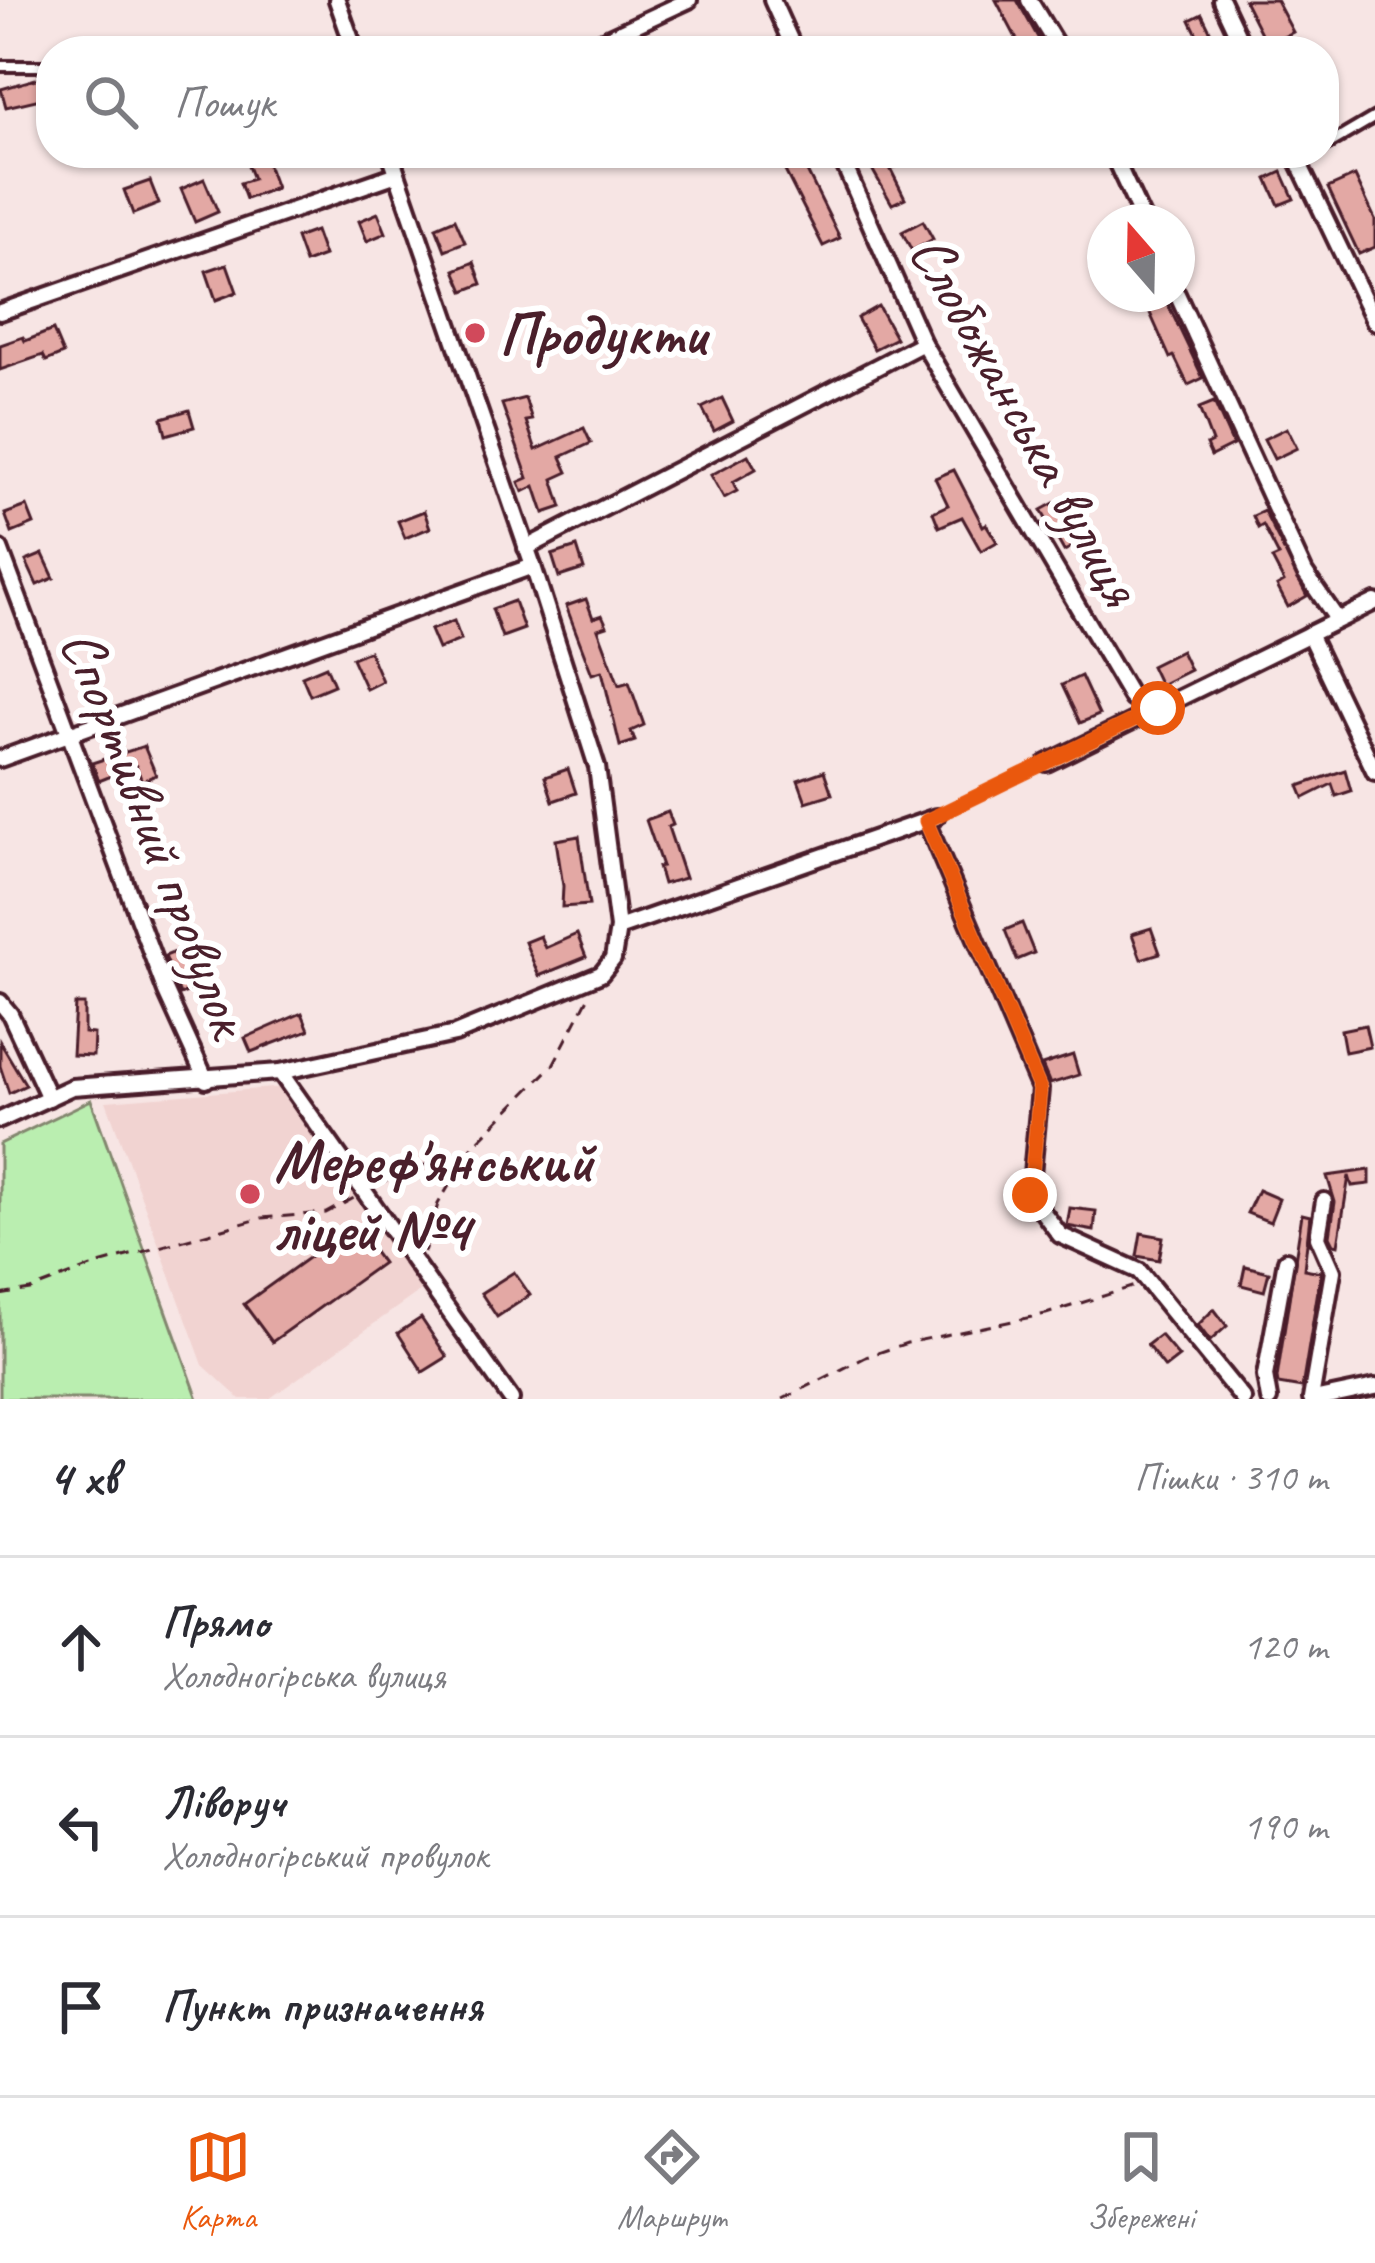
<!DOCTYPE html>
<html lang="uk">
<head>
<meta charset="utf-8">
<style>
	body { margin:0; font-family:Caveat,sans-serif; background:#f2f2f3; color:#2b2b33 }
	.compass { position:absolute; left:1087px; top:204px; width:108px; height:108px; border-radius:50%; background:#fff; box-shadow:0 3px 9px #0004; rotate:340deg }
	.stop { position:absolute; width:36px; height:36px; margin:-27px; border:9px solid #ea580c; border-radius:50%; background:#fff }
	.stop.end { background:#ea580c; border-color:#fff; box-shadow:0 3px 12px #0008 }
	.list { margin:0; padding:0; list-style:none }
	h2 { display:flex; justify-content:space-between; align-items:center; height:156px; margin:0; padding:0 48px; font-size:51px }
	h2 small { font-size:39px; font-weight:400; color:#7c7c81 }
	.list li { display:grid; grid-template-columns:78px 1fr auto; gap:36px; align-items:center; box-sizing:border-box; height:180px; padding:0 48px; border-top:3px solid #e1e1e2 }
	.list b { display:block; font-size:45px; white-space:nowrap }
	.list p { margin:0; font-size:39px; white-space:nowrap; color:#7c7c81 }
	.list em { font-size:39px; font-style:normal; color:#7c7c81 }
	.icon { flex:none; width:66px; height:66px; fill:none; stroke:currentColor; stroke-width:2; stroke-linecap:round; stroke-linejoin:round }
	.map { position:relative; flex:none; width:1375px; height:1399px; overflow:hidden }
	.search { position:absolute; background:#fff; box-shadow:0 3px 9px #0004; left:36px; right:36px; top:36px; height:132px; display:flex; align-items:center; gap:30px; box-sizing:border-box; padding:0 42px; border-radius:48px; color:#7c7c81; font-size:45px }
	.sheet { height:696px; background:#fff }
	nav { display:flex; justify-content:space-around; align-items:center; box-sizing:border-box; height:168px; border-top:3px solid #e1e1e2; background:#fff; font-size:33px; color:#7c7c81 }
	nav a { display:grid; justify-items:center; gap:6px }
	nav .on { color:#ea580c }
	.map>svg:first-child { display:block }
	.built { fill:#f1d3d1 }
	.green { fill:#baeeb0; stroke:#82866e; stroke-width:3 }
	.building { fill:#e3a8a4; stroke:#4a1f2b; stroke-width:3 }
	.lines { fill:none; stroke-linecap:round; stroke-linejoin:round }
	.service-casing { stroke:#4a1f2b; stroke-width:16 }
	.minor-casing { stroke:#4a1f2b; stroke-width:22 }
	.path { stroke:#4a1f2b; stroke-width:3; stroke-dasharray:12 9; stroke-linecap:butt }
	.service { stroke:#fff; stroke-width:8 }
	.minor { stroke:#fff; stroke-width:14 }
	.route { stroke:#ea580c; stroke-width:15 }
	.poi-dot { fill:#d1495b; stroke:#fff; stroke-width:4.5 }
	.labels { text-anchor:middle; stroke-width:12; stroke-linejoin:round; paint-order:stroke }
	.poi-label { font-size:60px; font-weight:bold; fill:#4a1f2b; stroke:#fff; text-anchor:start }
	.street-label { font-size:60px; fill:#4a1f2b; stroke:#fff }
</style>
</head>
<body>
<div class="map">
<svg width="1375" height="1399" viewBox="0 0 1375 1399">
	<rect width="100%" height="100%" fill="#f7e5e4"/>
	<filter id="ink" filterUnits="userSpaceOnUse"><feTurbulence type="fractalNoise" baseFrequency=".00833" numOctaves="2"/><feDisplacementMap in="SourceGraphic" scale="24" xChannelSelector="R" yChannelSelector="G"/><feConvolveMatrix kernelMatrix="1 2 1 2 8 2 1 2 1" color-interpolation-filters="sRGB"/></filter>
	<g filter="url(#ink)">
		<path class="built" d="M285 1087 424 1288 269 1399H240L203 1365 106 1101Z"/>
		<path class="green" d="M91 1100 198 1399H0V1144Z"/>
		<g class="building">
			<path d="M996 0H1017L1041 43 1023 51Z"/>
			<path d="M1244 0H1276L1293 32 1267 45Z"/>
			<path d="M1202 14 1220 51H1205L1190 20Z"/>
			<path d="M39 78 45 98 6 107 1 89Z"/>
			<path d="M252 153H263L276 188 246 199 240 183 253 179 244 156Z"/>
			<path d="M790 153H798L840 238 823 246 779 159Z"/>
			<path d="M883 153H895L901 164 891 170 905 198 892 204 868 162Z"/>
			<path d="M1282 172 1294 199 1279 205 1267 179Z"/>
			<path d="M1355 176 1375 219V247L1359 254 1328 188Z"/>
			<path d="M204 179 218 212 195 222 181 189Z"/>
			<path d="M150 181 159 204 133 214 124 190Z"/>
			<path d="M378 213 386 233 367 241 359 221Z"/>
			<path d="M455 219 465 242 445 250 436 227Z"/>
			<path d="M923 221 933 239 912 251 902 232Z"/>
			<path d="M315 231 324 256 305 263 296 238Z"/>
			<path d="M474 262 482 284 464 291 455 270Z"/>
			<path d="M227 264 237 292 216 300 206 271Z"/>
			<path d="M1164 296 1203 378 1188 385 1174 356 1170 358 1146 304Z"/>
			<path d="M878 306 896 338 874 349 857 318Z"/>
			<path d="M53 330 63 354 46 361 43 355 0 370V345L23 337 25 341Z"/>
			<path d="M525 398 532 420 526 421 536 450 584 428 591 443 561 457 568 472 553 479 562 507 544 513 535 486 523 492 519 482 528 478 502 404Z"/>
			<path d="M722 398 733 421 714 431 702 408Z"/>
			<path d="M1214 402 1233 445 1211 456 1206 445 1212 442 1199 408Z"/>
			<path d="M189 410 194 427 166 435 162 418Z"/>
			<path d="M1287 428 1297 448 1274 459 1264 439Z"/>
			<path d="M748 455 756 469 733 482 737 491 724 498 711 475Z"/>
			<path d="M954 470 983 526 986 524 997 542 981 551 962 517 939 527 933 512 948 505 935 478Z"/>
			<path d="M1054 503 1069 534 1074 532 1080 543 1064 551 1041 510Z"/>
			<path d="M27 506 34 524 12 533 5 514Z"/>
			<path d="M424 511 430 528 405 538 398 521Z"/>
			<path d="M1264 511 1307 596 1288 607 1277 586 1284 582 1272 559 1279 556 1263 525 1258 528 1253 516Z"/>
			<path d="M577 547 584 569 559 577 552 555Z"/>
			<path d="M43 554 54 578 37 585 26 561Z"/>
			<path d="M586 599 593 618 602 615 607 626 598 629 619 685 629 682 644 725 631 731 635 741 620 746 602 671 592 674 566 606Z"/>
			<path d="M514 601 524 629 502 637 492 609Z"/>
			<path d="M454 621 461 640 438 649 430 630Z"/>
			<path d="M369 651 382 681 366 689 352 658Z"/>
			<path d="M1181 651 1190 670 1160 685 1151 666Z"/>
			<path d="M326 666 334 685 310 695 302 676Z"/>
			<path d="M1081 676 1099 715 1080 723 1062 685Z"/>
			<path d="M144 746 156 775 142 781 136 766 99 781 92 763Z"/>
			<path d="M568 769 576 793 553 801 545 777Z"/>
			<path d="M1345 770 1351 791 1336 796 1332 784 1304 798 1299 786Z"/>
			<path d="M824 771 832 794 806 802 798 780Z"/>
			<path d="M668 812 673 825 668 827 685 878 663 884 658 867 662 866 646 820Z"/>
			<path d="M579 836 589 905 562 907 563 886 556 840Z"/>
			<path d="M1022 923 1034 953 1017 960 1005 930Z"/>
			<path d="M1151 928 1160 953 1141 959 1132 934Z"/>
			<path d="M577 934 586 957 539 976 525 942 540 936 545 948Z"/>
			<path d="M185 948 201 986 180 995 165 956Z"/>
			<path d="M75 1004H84V1033L94 1034 93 1056 72 1055Z"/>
			<path d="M302 1013 309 1030 251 1052 245 1038Z"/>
			<path d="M1365 1025 1370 1047 1345 1052 1341 1030Z"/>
			<path d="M0 1042 26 1085 9 1093 0 1066Z"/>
			<path d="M1073 1055 1079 1075 1050 1084 1042 1065Z"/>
			<path d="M1370 1170V1184L1352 1186 1349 1176 1338 1245 1334 1244 1330 1236 1335 1202 1327 1176Z"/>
			<path d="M1258 1190 1279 1199 1270 1222 1247 1213Z"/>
			<path d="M1070 1208 1096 1211 1094 1231 1067 1226Z"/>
			<path d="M1302 1214 1310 1216 1304 1269 1321 1272 1302 1388 1278 1384 1277 1378Z"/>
			<path d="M354 1225 382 1263 272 1342 244 1304Z"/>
			<path d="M1141 1233 1163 1237 1159 1260 1137 1256Z"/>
			<path d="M1245 1266 1269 1272 1264 1291 1241 1285Z"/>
			<path d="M514 1272 530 1295 497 1317 481 1293Z"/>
			<path d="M1214 1309 1227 1326 1210 1341 1198 1325Z"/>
			<path d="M421 1318 447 1357 423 1372 398 1333Z"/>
			<path d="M1160 1335 1179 1357 1165 1368 1147 1345Z"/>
		</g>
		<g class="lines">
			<defs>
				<g id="service">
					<path d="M0 66H51"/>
					<path d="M1324 147 1375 117"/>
				</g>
				<g id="minor">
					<path d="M337 0 355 51"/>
					<path d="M772 0 795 51"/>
					<path d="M1029 0 1060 51"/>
					<path d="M1221 0 1245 51"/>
					<path d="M566 51 588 47 689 0"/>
					<path d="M390 153 533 566 597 767 618 928"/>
					<path d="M839 153 923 343 1132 699 1158 708"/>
					<path d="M1112 153 1144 222"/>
					<path d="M1294 153 1375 322"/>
					<path d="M1177 294 1305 573 1337 619"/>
					<path d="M0 312 397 174"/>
					<path d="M526 548 923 343"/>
					<path d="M0 549 166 992 206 1080"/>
					<path d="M1309 634 1375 772"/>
					<path d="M0 759 533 566"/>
					<path d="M1047 763 1375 602"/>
					<path d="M926 821 1040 1089 1030 1195 1060 1235 1139 1271 1243 1399"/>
					<path d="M0 1002 10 1014 49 1098"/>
					<path d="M280 1072 511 1399"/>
					<path d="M0 1120 72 1087 280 1072 455 1034 601 974 613 959 618 928 936 817"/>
					<path d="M1269 1399 1265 1376 1286 1260"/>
					<path d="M1311 1399 1333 1271 1318 1237 1324 1201"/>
					<path d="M1318 1399 1375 1387"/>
				</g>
			</defs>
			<use href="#service" class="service-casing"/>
			<use href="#minor" class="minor-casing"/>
			<g class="path">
				<path d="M948 811 1037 768"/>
				<path d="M377 1184 473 1146"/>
				<path d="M424 1252 438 1204 473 1146 553 1065 589 996"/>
				<path d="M0 1295 30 1290 99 1264 262 1218 326 1213 354 1198"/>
				<path d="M783 1399 866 1357 907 1343 1046 1314 1135 1286"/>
			</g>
			<use href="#service" class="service"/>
			<use href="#minor" class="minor"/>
		</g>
	</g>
	<g class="lines" filter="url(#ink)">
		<path class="route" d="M1030 1195 1040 1089 926 821 1158 708"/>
	</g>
	<g class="poi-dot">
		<circle cx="475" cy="333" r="12"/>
		<circle cx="250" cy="1194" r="12"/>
	</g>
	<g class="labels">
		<g class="poi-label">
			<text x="499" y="354">Продукти</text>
			<text x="274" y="1181">Мереф'янський<tspan x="274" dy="69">ліцей №4</tspan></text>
		</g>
		<g class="street-label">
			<text transform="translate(1027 419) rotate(61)" y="21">Слобожанська вулиця</text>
			<text transform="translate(157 832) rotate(69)" y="21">Спортивний провулок</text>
		</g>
	</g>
</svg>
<svg class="compass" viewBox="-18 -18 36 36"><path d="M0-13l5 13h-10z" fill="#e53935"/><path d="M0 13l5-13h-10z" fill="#7c7c81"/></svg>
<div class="stop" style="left:1158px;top:708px"></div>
<div class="stop end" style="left:1030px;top:1195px"></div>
<div class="search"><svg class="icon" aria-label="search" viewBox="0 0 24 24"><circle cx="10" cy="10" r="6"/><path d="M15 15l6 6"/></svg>Пошук</div>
</div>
<section class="sheet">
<h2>4 хв<small>Пішки · 310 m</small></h2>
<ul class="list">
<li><svg class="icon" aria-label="ahead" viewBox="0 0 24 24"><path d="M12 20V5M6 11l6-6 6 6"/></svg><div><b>Прямо</b><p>Холодногірська вулиця</p></div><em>120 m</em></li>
<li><svg class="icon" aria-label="left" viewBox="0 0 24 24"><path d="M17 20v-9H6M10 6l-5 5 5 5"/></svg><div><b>Ліворуч</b><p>Холодногірський провулок</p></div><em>190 m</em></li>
<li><svg class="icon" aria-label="arrive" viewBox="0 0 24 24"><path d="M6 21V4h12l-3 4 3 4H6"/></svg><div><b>Пункт призначення</b></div></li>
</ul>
</section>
<nav>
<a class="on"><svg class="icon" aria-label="map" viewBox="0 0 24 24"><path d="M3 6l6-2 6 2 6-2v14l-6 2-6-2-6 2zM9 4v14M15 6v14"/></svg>Карта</a>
<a><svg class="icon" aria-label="directions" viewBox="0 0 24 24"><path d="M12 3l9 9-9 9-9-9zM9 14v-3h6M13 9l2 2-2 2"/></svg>Маршрут</a>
<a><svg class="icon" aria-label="saved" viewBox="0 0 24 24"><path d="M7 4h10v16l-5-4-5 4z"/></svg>Збережені</a>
</nav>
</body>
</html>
